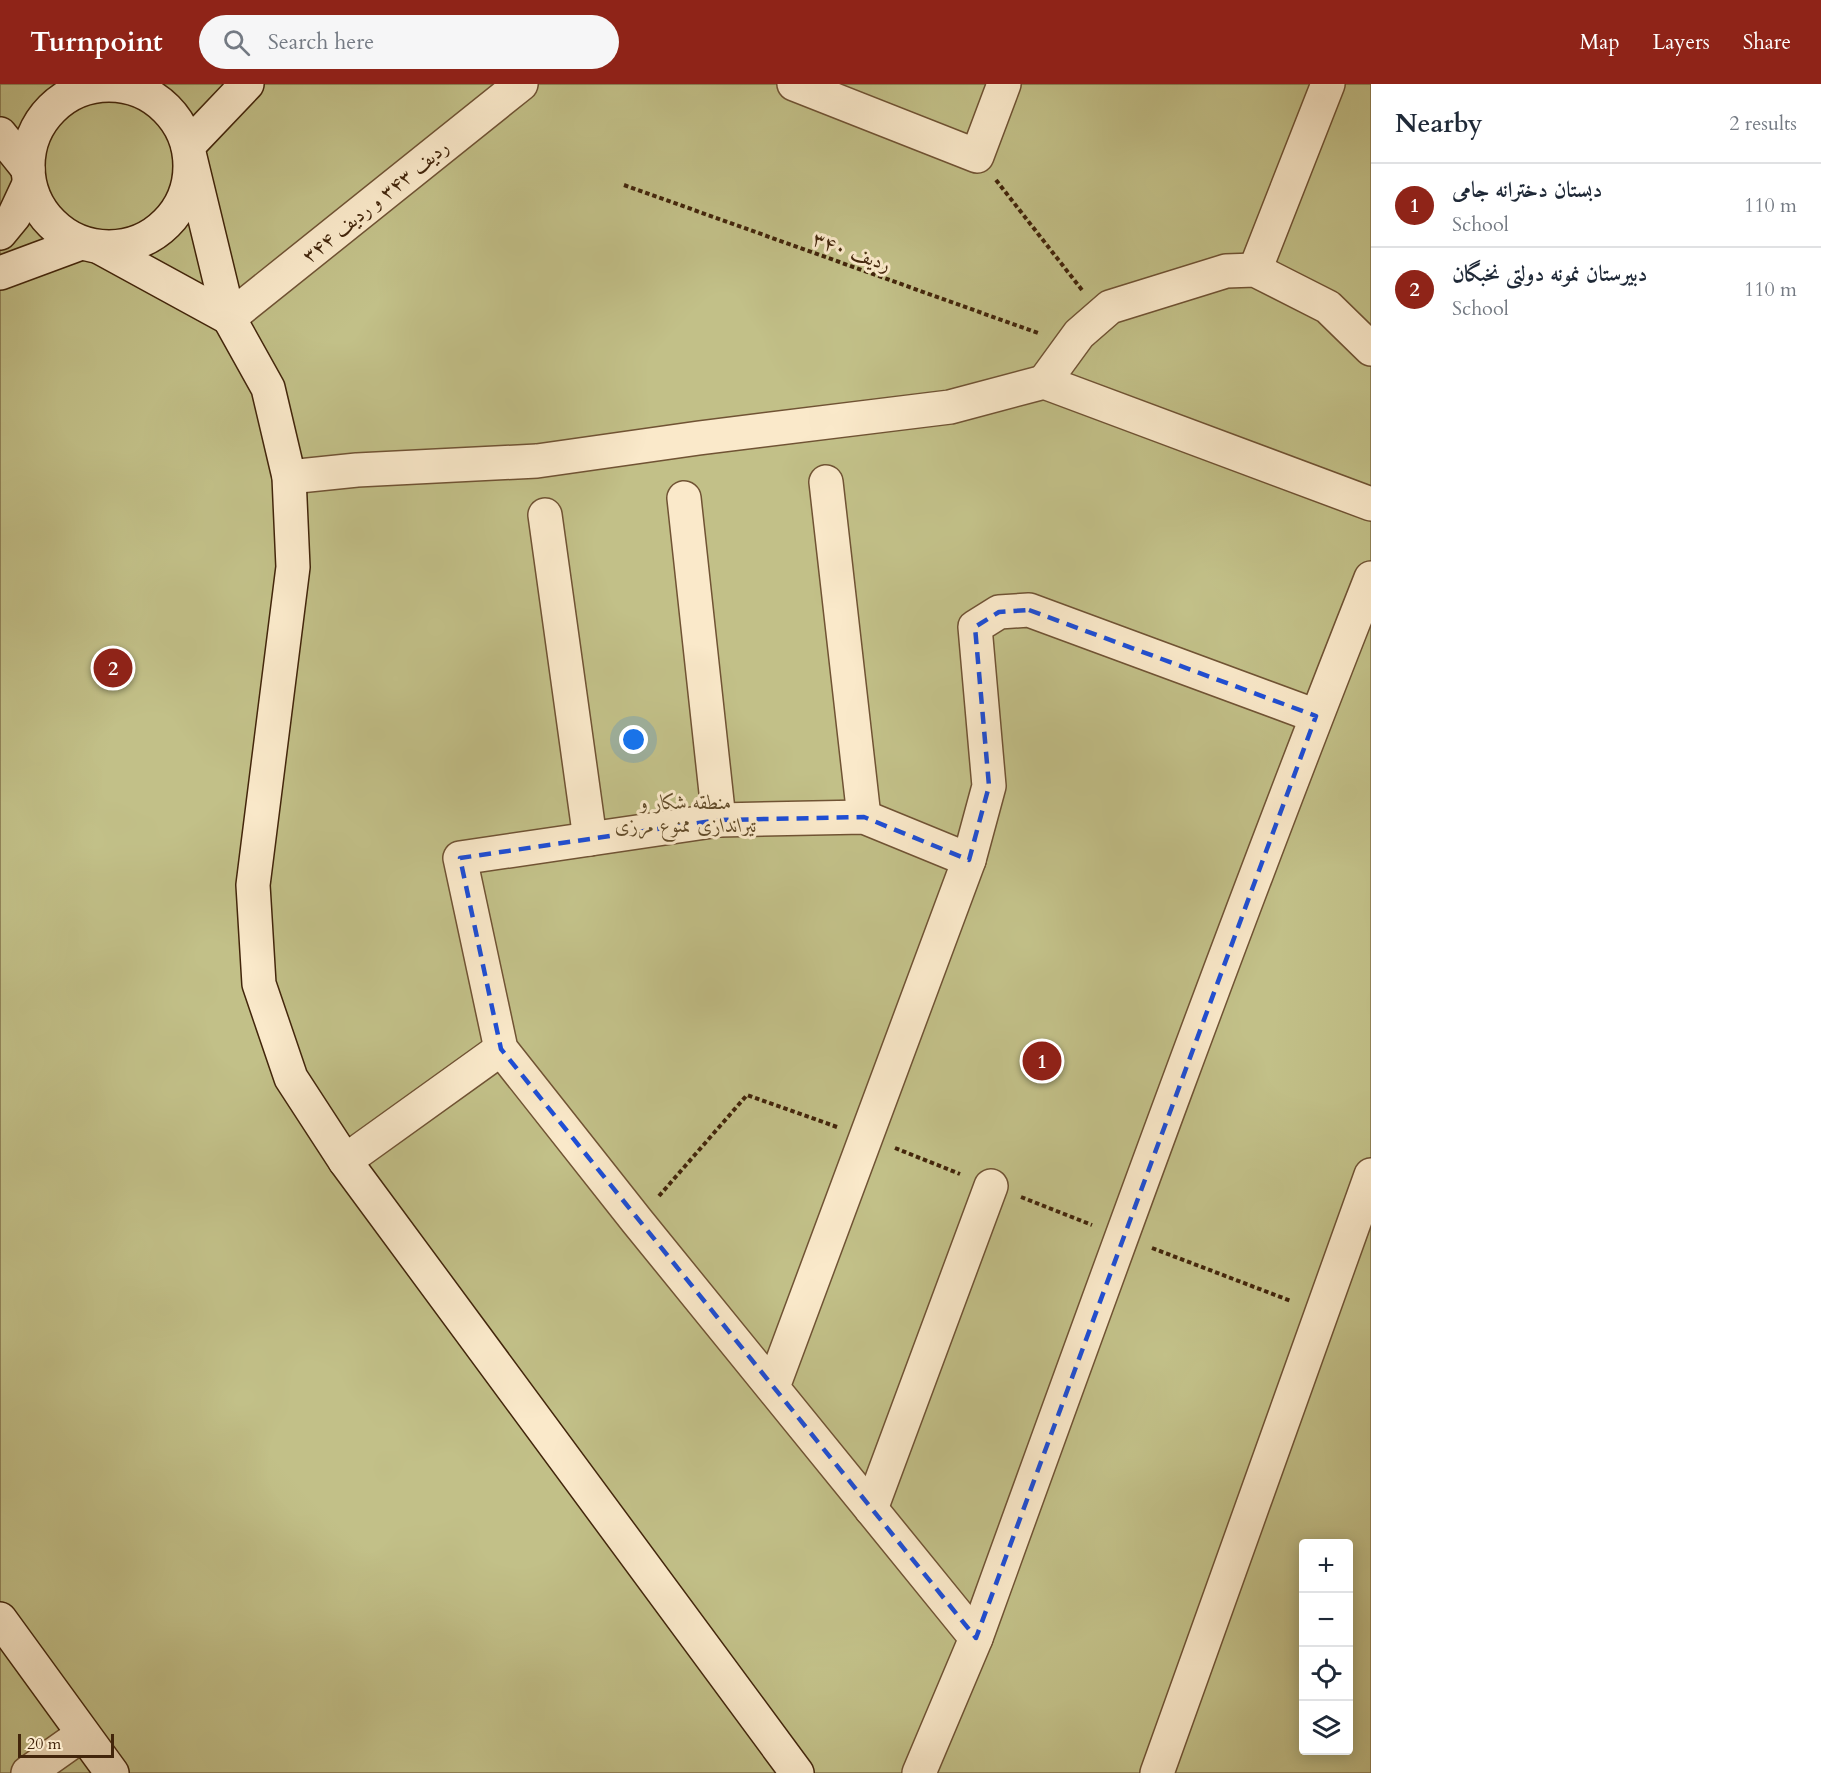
<!DOCTYPE html>
<html lang="en">
<head>
<meta charset="utf-8">
<style>
	body { margin:0; font-family:Cardo,Amiri,serif; background:#f6f6f7; color:#1f2937 }
	.controls { position:absolute; right:18px; bottom:18px; display:grid; overflow:hidden; border-radius:6px; box-shadow:0 3px 15px #0003 }
	.controls button { width:54px; height:54px; display:grid; place-items:center; padding:0; border:0; border-bottom:2px solid #e0e1e3; background:#fff; color:#1f2937; font:30px sans-serif }
	.scale { position:absolute; left:18px; bottom:15px; width:96px; box-sizing:border-box; padding-left:6px; border:3px solid #42250b; border-top:0; font-size:16px; line-height:21px; white-space:nowrap; color:#42250b; -webkit-text-stroke:4px #fae9ca; paint-order:stroke }
	.you { position:absolute; left:634px; top:656px; width:21px; height:21px; margin:-15px; border:4px solid #fff; border-radius:50%; background:#1a73e8; box-shadow:0 0 0 9px #1a73e833 }
	.badge { display:grid; place-items:center; width:39px; height:39px; border-radius:50%; background:#8f2418; color:#fff; font-size:20px; font-weight:700 }
	.pin { position:absolute; translate:-50% -50%; border:3px solid #fff; box-shadow:0 2px 6px #0006 }
	.list { margin:0; padding:0; list-style:none }
	h2 { display:flex; justify-content:space-between; align-items:center; height:78px; margin:0; padding:0 24px; font-size:26px }
	h2 small { font-size:20px; font-weight:400; color:#747a83 }
	.list li { display:grid; grid-template-columns:39px 1fr auto; gap:18px; align-items:center; box-sizing:border-box; height:84px; padding:0 24px; border-top:2px solid #e0e1e3 }
	.list b { display:block; font-size:22px; white-space:nowrap }
	.list p { margin:0; font-size:20px; white-space:nowrap; color:#747a83 }
	.list em { font-size:20px; font-style:normal; color:#747a83 }
	.icon { flex:none; width:33px; height:33px; fill:none; stroke:currentColor; stroke-width:2; stroke-linecap:round; stroke-linejoin:round }
	.map { position:relative; flex:none; width:1371px; height:1689px; overflow:hidden }
	header { display:flex; align-items:center; gap:36px; box-sizing:border-box; height:84px; padding:0 30px; background:#8f2418; color:#fff }
	header strong { font-size:28px }
	nav { display:flex; gap:33px; margin-inline-start:auto; font-size:21px }
	.search { width:420px; height:54px; background:#f6f6f7; display:flex; align-items:center; gap:15px; box-sizing:border-box; padding:0 21px; border-radius:33px; color:#747a83; font-size:22px }
	main { display:flex }
	aside { flex:1; background:#fff }
	.map>svg:first-child { display:block }
	.green { fill:#c2c088; stroke:#82724a; stroke-width:1.5; fill-rule:evenodd }
	.lines { fill:none; stroke-linecap:round; stroke-linejoin:round }
	.minor-casing { stroke:#705334; stroke-width:36 }
	.secondary-casing { stroke:#42250b; stroke-width:36 }
	.path { stroke:#42250b; stroke-width:4; stroke-dasharray:4.5 3; stroke-linecap:butt }
	.minor { stroke:#fae9ca; stroke-width:33 }
	.secondary { stroke:#fae9ca; stroke-width:33 }
	.marked { fill:none; stroke:#1d4ed8; stroke-width:4.5; stroke-dasharray:12 8; stroke-linejoin:round }
	.labels { text-anchor:middle; stroke-width:6; stroke-linejoin:round; paint-order:stroke }
	.street-label { font-size:20px; fill:#42250b; stroke:#fae9ca }
	.park-label { font-size:20px; font-style:italic; fill:#624c2a; stroke:#fae9ca }
</style>
</head>
<body>
<header>
<strong>Turnpoint</strong>
<div class="search"><svg class="icon" aria-label="search" viewBox="0 0 24 24"><circle cx="10" cy="10" r="6"/><path d="M15 15l6 6"/></svg>Search here</div>
<nav><a>Map</a><a>Layers</a><a>Share</a></nav>
</header>
<main>
<div class="map">
<svg width="1371" height="1689" viewBox="0 0 1371 1689">
	<rect width="100%" height="100%" fill="#f8ddae"/>
	<filter id="stains"><feTurbulence type="fractalNoise" baseFrequency=".00333" numOctaves="4"/><feColorMatrix values="0 0 0 0 .2 0 0 0 0 .09 0 0 0 0 .02 0 0 0 .5 -.17"/></filter>
	<radialGradient id="worn" r=".72"><stop offset=".6" stop-color="#630" stop-opacity="0"/><stop offset="1" stop-color="#630" stop-opacity=".3"/></radialGradient>
	<path class="green" d="M0 0H1371V1689H0ZM1304 1460H1348V1666H1304Z"/>
	<g class="lines">
		<defs>
			<g id="minor">
				<path d="M794 0 977 72 1004 0"/>
				<path d="M1255 186 1328 0"/>
				<path d="M229 234 521 0"/>
				<path d="M1044 298 1079 250 1110 223 1226 187 1255 186 1328 223 1371 265"/>
				<path d="M289 393 357 386 537 377 699 354 950 323 1044 298 1371 420"/>
				<path d="M826 398 864 733"/>
				<path d="M684 414 719 736"/>
				<path d="M545 431 590 755"/>
				<path d="M969 776 989 702 975 543 999 528 1029 526 1316 632"/>
				<path d="M345 1077 501 965"/>
				<path d="M773 1303 969 776 864 733 719 736 460 774 501 965 637 1137 976 1554 919 1689"/>
				<path d="M871 1425 991 1102"/>
				<path d="M976 1554C1104 1200 1232 845 1371 494"/>
				<path d="M28 1689 83 1650"/>
				<path d="M1157 1689 1371 1091"/>
			</g>
			<g id="secondary">
				<circle cx="109" cy="82" r="81"/>
				<path d="M0 50 28 85"/>
				<path d="M188 62 247 0"/>
				<path d="M190 73 229 234 268 304 289 393 293 483 253 801 259 900 291 994 345 1077 797 1689"/>
				<path d="M0 149 14 132 29 100"/>
				<path d="M101 164 229 234"/>
				<path d="M0 189 81 159"/>
				<path d="M0 1535 112 1689"/>
			</g>
		</defs>
		<use href="#minor" class="minor-casing"/>
		<use href="#secondary" class="secondary-casing"/>
		<g class="path">
			<path d="M996 96 1082 206"/>
			<path d="M624 101 1038 249"/>
			<path d="M895 1064 960 1090"/>
			<path d="M659 1112 747 1011 837 1043"/>
			<path d="M1021 1113 1092 1141"/>
			<path d="M1152 1164 1291 1217"/>
		</g>
		<use href="#minor" class="minor"/>
		<use href="#secondary" class="secondary"/>
	</g>
	<path class="marked" d="M1029 526 1316 632 976 1554 501 965 460 774 719 736 864 733 969 776 989 702 975 543 999 528Z"/>
	<g class="labels">
		<g class="street-label">
			<text transform="translate(375 117) rotate(-39)" y="7">ردیف ۳۴۳ و ردیف ۳۴۴</text>
			<text transform="translate(852 167) rotate(20)" y="7">ردیف ۳۴۰</text>
		</g>
		<g class="park-label">
			<text x="686" y="725">منطقه شکار و<tspan x="686" dy="23">تیراندازی ممنوع مرزی</tspan></text>
		</g>
	</g>
	<rect width="100%" height="100%" filter="url(#stains)"/>
	<rect width="100%" height="100%" fill="url(#worn)"/>
</svg>
<div class="controls">
<button>+</button>
<button>−</button>
<button><svg class="icon" aria-label="locate" viewBox="0 0 24 24"><circle cx="12" cy="12" r="6"/><path d="M12 2v4M12 18v4M2 12h4M18 12h4"/></svg></button>
<button><svg class="icon" aria-label="layers" viewBox="0 0 24 24"><path d="M12 4l9 5-9 5-9-5zM3 14l9 5 9-5"/></svg></button>
</div>
<div class="scale">20 m</div>
<div class="you"></div>
<div class="pin badge" style="left:1042px;top:977px">1</div>
<div class="pin badge" style="left:113px;top:584px">2</div>
</div>
<aside>
<h2>Nearby<small>2 results</small></h2>
<ul class="list">
<li><span class="badge">1</span><div><b>دبستان دخترانه جامی</b><p>School</p></div><em>110 m</em></li>
<li><span class="badge">2</span><div><b>دبیرستان نمونه دولتی نخبگان</b><p>School</p></div><em>110 m</em></li>
</ul>
</aside>
</main>
</body>
</html>
